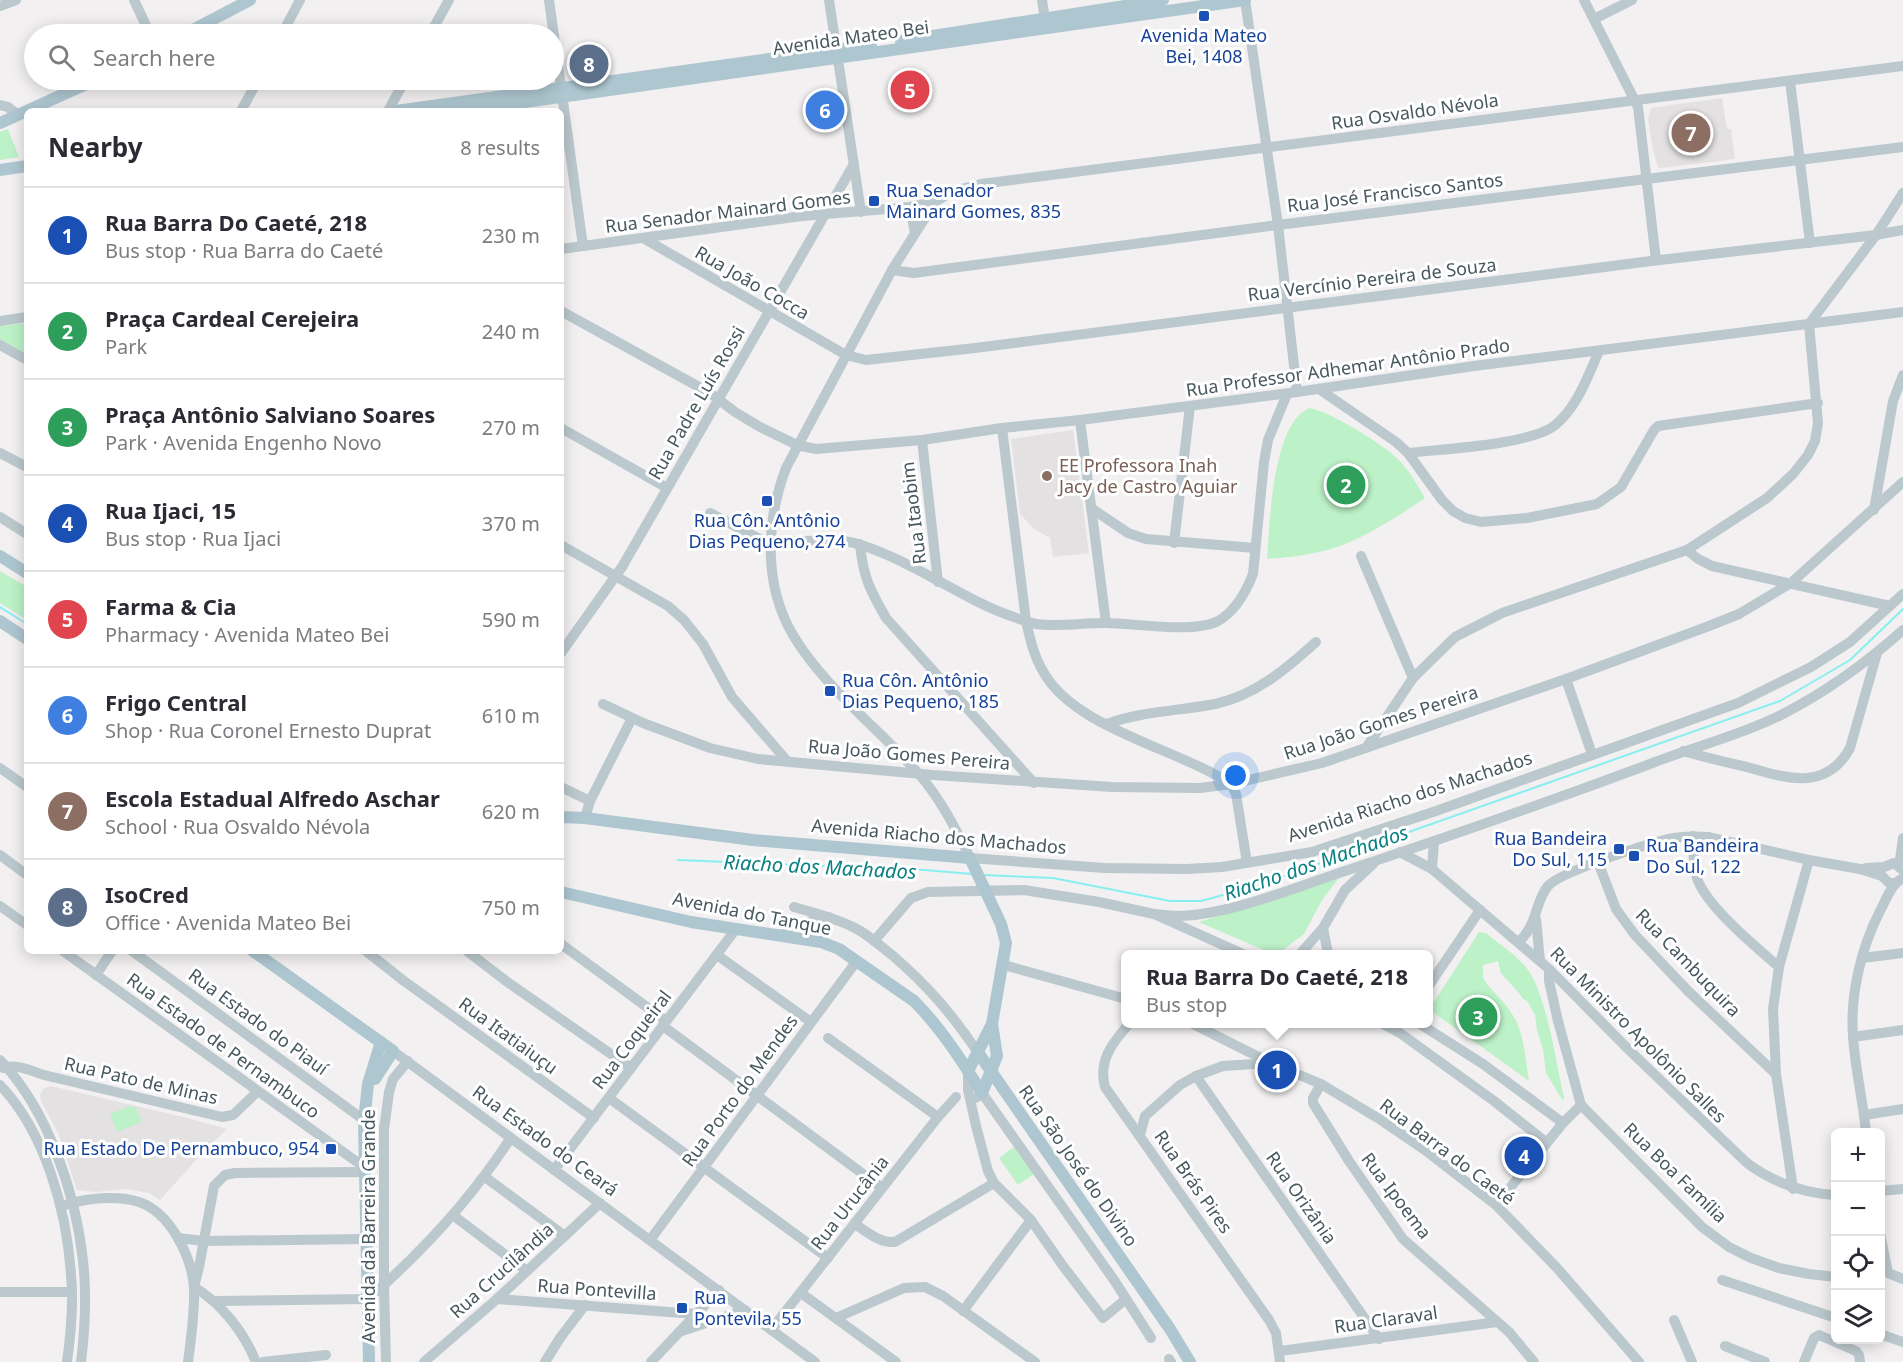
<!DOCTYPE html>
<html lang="en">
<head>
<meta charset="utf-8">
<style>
	body { margin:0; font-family:"Noto Sans",sans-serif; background:#f7f7f7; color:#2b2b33 }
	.controls { position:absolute; right:18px; bottom:18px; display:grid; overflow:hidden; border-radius:9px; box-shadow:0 3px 15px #0003 }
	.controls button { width:54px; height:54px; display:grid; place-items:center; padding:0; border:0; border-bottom:2px solid #e1e1e2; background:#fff; color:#2b2b33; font:30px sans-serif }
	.you { position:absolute; left:1236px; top:776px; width:21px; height:21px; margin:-15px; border:4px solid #fff; border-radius:50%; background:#1a73e8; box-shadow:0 0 0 9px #1a73e833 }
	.badge { display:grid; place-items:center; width:39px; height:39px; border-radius:50%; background:#119beb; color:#fff; font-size:20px; font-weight:700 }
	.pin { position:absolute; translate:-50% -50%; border:3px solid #fff; box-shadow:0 2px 6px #0006 }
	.popup { position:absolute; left:1121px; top:950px; width:312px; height:78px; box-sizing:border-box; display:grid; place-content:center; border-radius:9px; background:#fff; filter:drop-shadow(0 2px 4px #0005); font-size:20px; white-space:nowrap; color:#7c7c81 }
	.popup b { font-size:22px; color:#2b2b33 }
	.popup::after { content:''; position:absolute; left:50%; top:100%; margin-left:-12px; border:12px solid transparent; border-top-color:#fff }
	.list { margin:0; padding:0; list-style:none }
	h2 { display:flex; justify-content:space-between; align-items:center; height:78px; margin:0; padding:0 24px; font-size:26px }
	h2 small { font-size:20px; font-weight:400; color:#7c7c81 }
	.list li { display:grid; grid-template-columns:39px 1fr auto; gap:18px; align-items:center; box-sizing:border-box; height:96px; padding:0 24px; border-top:2px solid #e1e1e2 }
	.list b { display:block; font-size:22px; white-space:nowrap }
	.list p { margin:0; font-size:20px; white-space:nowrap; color:#7c7c81 }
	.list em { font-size:20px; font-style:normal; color:#7c7c81 }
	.icon { flex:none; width:33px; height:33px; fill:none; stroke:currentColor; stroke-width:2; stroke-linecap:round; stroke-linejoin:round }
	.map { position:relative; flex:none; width:1903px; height:1362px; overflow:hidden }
	.search { position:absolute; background:#fff; box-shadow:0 3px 15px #0003; left:24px; top:24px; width:540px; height:66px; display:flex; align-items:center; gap:15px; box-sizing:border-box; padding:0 21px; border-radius:33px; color:#7c7c81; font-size:22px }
	.panel { position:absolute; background:#fff; box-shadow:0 3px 15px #0003; left:24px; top:108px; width:540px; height:846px; border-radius:9px }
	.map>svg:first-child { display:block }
	.education { fill:#e3e1e2 }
	.green { fill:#bdf1c7 }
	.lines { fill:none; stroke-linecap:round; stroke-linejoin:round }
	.stream { stroke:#88eff0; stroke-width:2 }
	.minor { stroke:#bbc8cd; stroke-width:10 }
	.major { stroke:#aec6d0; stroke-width:12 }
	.transit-dot { fill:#1a4fb4; stroke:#fff; stroke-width:2 }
	.education-dot { fill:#8d6e63; stroke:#fff; stroke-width:2 }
	.labels { text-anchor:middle; stroke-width:6; stroke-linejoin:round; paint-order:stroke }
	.transit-label { font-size:18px; fill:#164399; stroke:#fff; text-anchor:start }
	.street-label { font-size:18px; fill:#47585e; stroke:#fff }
	.education-label { font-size:18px; fill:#785e54; stroke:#fff; text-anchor:start }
	.water-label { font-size:20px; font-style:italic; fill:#098082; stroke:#fff }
</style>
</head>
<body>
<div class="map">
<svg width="1903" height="1362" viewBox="0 0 1903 1362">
	<rect width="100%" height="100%" fill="#f2f0f0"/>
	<g class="education">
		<path d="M1722 98 1727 129H1731L1735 159 1661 168 1658 167 1653 150 1648 119 1651 108Z"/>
		<path d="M1073 430 1089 553 1053 557 1050 538 1034 529 1020 514 1011 439Z"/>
		<path d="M51 1086 187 1118 227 1129 205 1150 160 1200 149 1193 126 1189 95 1192 77 1190 59 1135 41 1101 40 1095 43 1089Z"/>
	</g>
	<g class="green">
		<path d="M8 129 19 157 0 160V132Z"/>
		<path d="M27 323V355L0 340V326Z"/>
		<path d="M1309 408C1328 410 1384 445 1398 459 1409 470 1417 485 1425 498 1399 515 1373 533 1345 544 1321 554 1293 557 1267 559 1270 523 1272 424 1309 408Z"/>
		<path d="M0 571 27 587V620L0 603Z"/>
		<path d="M1339 878 1322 900 1304 934 1280 952 1266 951 1199 922Z"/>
		<path d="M1479 932 1486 933C1500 945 1517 955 1528 970 1547 996 1556 1064 1564 1097L1563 1101 1546 1073 1543 1049 1537 1030 1535 1015 1527 1001 1523 999 1518 992 1501 973 1498 961 1483 965V978C1491 991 1504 1000 1512 1014 1525 1033 1525 1059 1529 1081L1430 1010 1432 1005Z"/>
		<path d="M130 1106 135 1107 142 1122 117 1132 110 1114Z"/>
		<path d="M1014 1147 1034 1174 1018 1185 999 1158Z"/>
	</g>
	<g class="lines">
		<g class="stream">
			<path d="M0 607 27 624"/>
			<path d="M678 860 925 870 972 874"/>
			<path d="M983 875 1053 878 1170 901H1201L1253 887 1780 701 1850 660 1903 609"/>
		</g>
		<g class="minor">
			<path d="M134 0 150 34"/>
			<path d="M549 0 583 246"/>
			<path d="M829 0 861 212"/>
			<path d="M1042 0 1046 26"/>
			<path d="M1245 0 1278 225 1297 392"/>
			<path d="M1584 0 1638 107 1656 260"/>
			<path d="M0 6 16 0"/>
			<path d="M1594 19 1632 0"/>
			<path d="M282 34 300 0"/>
			<path d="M430 34 449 0"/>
			<path d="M1790 81 1810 243"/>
			<path d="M0 105 8 107 18 115"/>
			<path d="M241 111 258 80"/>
			<path d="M388 111 405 80"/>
			<path d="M935 202 892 270 786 468C766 521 763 584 793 635 823 686 879 729 918 773 940 798 956 829 970 858L1105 868 1187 869 1222 867 1312 852 1436 811 1738 703 1811 667 1850 642 1903 594"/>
			<path d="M910 207 915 233"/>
			<path d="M643 238 846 355 866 360 975 348 1651 261 1876 235 1903 230"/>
			<path d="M561 249 802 216 910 207 935 202 953 191 981 184 1903 66"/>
			<path d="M892 270 914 273 1278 225 1903 147"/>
			<path d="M561 311 710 393 735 412 760 427 797 445 816 449 922 440 1002 428 1080 420 1297 392 1474 366 1903 312"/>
			<path d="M0 321 27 317"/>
			<path d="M0 345 27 360"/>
			<path d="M1319 389 1396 442 1408 453 1442 500 1453 511 1465 518 1481 522 1527 518 1597 504 1621 487 1654 430 1658 426 1818 403"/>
			<path d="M1080 420 1106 623"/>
			<path d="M561 428 667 488"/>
			<path d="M1002 428 1026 621C1030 639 1034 657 1044 673 1076 729 1179 749 1231 784"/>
			<path d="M922 440 938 582"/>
			<path d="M0 453 27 467"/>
			<path d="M1408 453C1442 449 1528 445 1554 426 1577 408 1588 376 1599 351"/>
			<path d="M1091 508 1128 533 1146 539 1255 548"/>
			<path d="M1874 510 1893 401 1903 375"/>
			<path d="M710 513 762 540C795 546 829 534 861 545 915 562 961 599 1014 617 1021 620 1029 622 1036 624 1058 627 1082 623 1105 623 1134 623 1193 634 1218 621 1236 611 1246 592 1253 574L1264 462 1268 440 1287 394"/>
			<path d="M0 517 27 534"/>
			<path d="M1174 543 1190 406"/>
			<path d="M860 544C863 577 870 590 886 618L1034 783"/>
			<path d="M561 545 668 606 684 620 703 644 732 697 787 761"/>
			<path d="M1687 550 1698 559 1712 566 1890 606"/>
			<path d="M1361 556 1413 678"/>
			<path d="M561 653 622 567 854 164"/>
			<path d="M1566 679 1592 754"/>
			<path d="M603 704 643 723 710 748 758 759 933 775 1112 787 1200 788 1231 784 1322 763 1566 679 1709 626 1739 614 1791 583 1903 482"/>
			<path d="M1107 724C1142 711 1179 711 1215 704 1256 695 1286 669 1316 642"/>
			<path d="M1366 748 1413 678 1455 637 1502 613 1687 550 1767 498 1793 474 1808 455 1815 441 1818 423 1809 324 1876 235 1903 193"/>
			<path d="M1683 751C1704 757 1725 762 1747 767 1786 778 1826 792 1850 748L1877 653"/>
			<path d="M0 768 27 787"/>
			<path d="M1231 784 1236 794 1247 863"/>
			<path d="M561 787 590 801"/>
			<path d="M585 818 590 801 632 718"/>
			<path d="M1693 836C1693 850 1693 864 1697 878 1706 906 1756 947 1779 967"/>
			<path d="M1400 852 1432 869 1549 969 1629 1050 1747 1163C1774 1183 1802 1193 1836 1195"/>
			<path d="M0 855 27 875"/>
			<path d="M1598 862 1616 909 1635 935 1688 991 1776 1074"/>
			<path d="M1899 867 1903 838"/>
			<path d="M1866 868 1884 867 1894 863 1903 870"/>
			<path d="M1432 869 1434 841"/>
			<path d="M0 906 27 925"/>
			<path d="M794 907C815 913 836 918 855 928 869 935 880 946 892 955 928 986 951 1013 977 1051"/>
			<path d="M1154 914C1163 915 1172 916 1181 916 1231 914 1294 888 1342 872 1445 838 1548 802 1650 764 1693 747 1739 736 1781 715 1826 692 1865 664 1903 630"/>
			<path d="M1536 919 1540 961"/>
			<path d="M1323 928 1328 954"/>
			<path d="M781 935 792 926 829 917"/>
			<path d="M874 941 911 898 928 892 1024 890 1099 902 1154 914 1243 954"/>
			<path d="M1519 942C1539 922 1534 903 1548 886 1560 872 1647 844 1668 839 1681 836 1696 836 1709 837L1809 860 1860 869 1882 876 1889 883H1895"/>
			<path d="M561 944 666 1021"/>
			<path d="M63 951 364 1167"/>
			<path d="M132 951 364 1120"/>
			<path d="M366 951 404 981 594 1118"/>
			<path d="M467 951 506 981 631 1068"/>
			<path d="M1300 954 1323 928 1345 890 1373 864"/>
			<path d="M717 955 811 1022"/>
			<path d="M1862 958 1903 953"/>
			<path d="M1004 965 1126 999"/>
			<path d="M1549 969V981L1558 1021 1581 1105 1702 1227 1729 1247 1751 1258 1779 1268 1809 1274 1836 1277"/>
			<path d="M96 975 112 951"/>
			<path d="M1428 987 1480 910"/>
			<path d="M1129 1024C1112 1043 1098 1061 1105 1087L1269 1320 1276 1333 1280 1362"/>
			<path d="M1193 1024 1271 1063 1321 1084 1381 1120 1425 1150 1496 1205 1557 1268 1639 1362"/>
			<path d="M1383 1024 1400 1033 1494 1101 1547 1143"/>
			<path d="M1420 1024 1483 1064 1563 1123"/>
			<path d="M663 1026 882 1188"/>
			<path d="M1853 1037 1903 1030"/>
			<path d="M828 1038 938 1117"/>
			<path d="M393 1051 815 1362"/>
			<path d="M0 1060C48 1110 76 1194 83 1261 87 1295 85 1329 81 1362"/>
			<path d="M3 1068C16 1063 31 1071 44 1075L222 1117 233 1115 257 1092"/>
			<path d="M968 1071V1090L976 1126 988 1171 994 1183 1031 1220 1063 1266 1103 1318 1126 1299"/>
			<path d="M1196 1076 1379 1339"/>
			<path d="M1321 1084 1313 1098V1103L1349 1161 1403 1239 1509 1332 1534 1362"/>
			<path d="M0 1085C45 1132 67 1211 71 1275 74 1304 71 1333 67 1362"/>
			<path d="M609 1098 828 1258"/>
			<path d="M976 1098 982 1093 1114 1280 1151 1338"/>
			<path d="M1864 1115 1903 1109"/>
			<path d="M1866 1132C1863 1101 1855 1068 1853 1036 1850 995 1861 948 1880 911 1886 900 1891 884 1903 878"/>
			<path d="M1140 1135 1145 1116 1180 1085 1196 1076 1223 1066 1270 1063"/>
			<path d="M554 1170 736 929"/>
			<path d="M485 1177 565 1236"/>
			<path d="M1793 1189 1776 1074 1773 1009 1779 967 1809 860"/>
			<path d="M1880 1191 1903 1189"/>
			<path d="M65 1205C86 1198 118 1195 139 1202 170 1212 192 1257 194 1288 195 1312 191 1338 188 1362"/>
			<path d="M1496 1205 1563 1123 1581 1105"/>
			<path d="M454 1216 527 1271"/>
			<path d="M855 1224C868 1233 880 1243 895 1242L994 1183"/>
			<path d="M1880 1233 1888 1273 1903 1279"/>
			<path d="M178 1238 204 1241 366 1239"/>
			<path d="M650 1240 856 962"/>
			<path d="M1722 1280 1836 1318"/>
			<path d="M0 1292H72"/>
			<path d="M801 1293 896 1362"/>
			<path d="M497 1299 695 1314"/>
			<path d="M215 1301 368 1299C422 1252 471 1199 510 1139"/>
			<path d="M963 1311 1031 1220"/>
			<path d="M836 1318 904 1288 925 1287 943 1296 1035 1362"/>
			<path d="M1674 1320 1692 1362"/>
			<path d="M771 1330 938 1117 956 1097"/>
			<path d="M679 1332 745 1310"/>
			<path d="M1880 1334 1903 1342"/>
			<path d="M1725 1346 1765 1362"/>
			<path d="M1280 1351 1497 1322"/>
			<path d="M1169 1359 1171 1362"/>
			<path d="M256 1362C244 1332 221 1303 194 1287L199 1267 214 1186 225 1175 235 1173 365 1172"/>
			<path d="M263 1362 326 1355"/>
			<path d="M386 1362 384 1286V1129L389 1092 393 1079 408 1061"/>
			<path d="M424 1362 497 1299 600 1203"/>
			<path d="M545 1362 560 1338 585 1305"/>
			<path d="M651 1362 719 1290"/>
			<path d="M1804 1362 1814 1338 1819 1335 1856 1351 1859 1355 1860 1362"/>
		</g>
		<g class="major">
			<path d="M185 34 250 0"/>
			<path d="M901 41 1163 0"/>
			<path d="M396 111 871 45"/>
			<path d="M462 111 1245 0"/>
			<path d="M0 123 95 80"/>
			<path d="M0 170 27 166"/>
			<path d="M0 556 27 573"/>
			<path d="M0 621 27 639"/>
			<path d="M561 817 585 818 753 840 970 858 1001 924 1006 943 992 1024 968 1071"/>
			<path d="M561 892 691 922 821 942 839 949 914 1001C941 1028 962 1061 982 1093"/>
			<path d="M253 951 393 1051 375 1079"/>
			<path d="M977 1051 1170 1329 1190 1362"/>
			<path d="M982 1093 997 1056 992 1024"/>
			<path d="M369 1362 364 1121 368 1084 381 1042"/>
		</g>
	</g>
	<g class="transit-dot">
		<rect x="1198" y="10" width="12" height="12" rx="3"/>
		<rect x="868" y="195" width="12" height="12" rx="3"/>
		<rect x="761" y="495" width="12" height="12" rx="3"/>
		<rect x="824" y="685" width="12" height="12" rx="3"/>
		<rect x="1613" y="843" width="12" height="12" rx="3"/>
		<rect x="1628" y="850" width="12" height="12" rx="3"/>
		<rect x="325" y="1143" width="12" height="12" rx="3"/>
		<rect x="676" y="1302" width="12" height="12" rx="3"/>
	</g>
	<circle class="education-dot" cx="1047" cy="476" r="6"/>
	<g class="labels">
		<g class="transit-label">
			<text x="1204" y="42" text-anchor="middle">Avenida Mateo<tspan x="1204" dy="21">Bei, 1408</tspan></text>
			<text x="886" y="197">Rua Senador<tspan x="886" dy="21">Mainard Gomes, 835</tspan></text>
			<text x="767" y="527" text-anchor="middle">Rua Côn. Antônio<tspan x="767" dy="21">Dias Pequeno, 274</tspan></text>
			<text x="842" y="687">Rua Côn. Antônio<tspan x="842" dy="21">Dias Pequeno, 185</tspan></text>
			<text x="1607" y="845" text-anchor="end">Rua Bandeira<tspan x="1607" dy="21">Do Sul, 115</tspan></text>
			<text x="1646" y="852">Rua Bandeira<tspan x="1646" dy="21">Do Sul, 122</tspan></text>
			<text x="319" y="1155" text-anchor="end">Rua Estado De Pernambuco, 954</text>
			<text x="694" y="1304">Rua<tspan x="694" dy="21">Pontevila, 55</tspan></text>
		</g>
		<g class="street-label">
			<text transform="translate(851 38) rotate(-8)" y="6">Avenida Mateo Bei</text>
			<text transform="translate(1415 112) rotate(-8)" y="6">Rua Osvaldo Névola</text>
			<text transform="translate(1395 193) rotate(-7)" y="6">Rua José Francisco Santos</text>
			<text transform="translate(728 212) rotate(-7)" y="6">Rua Senador Mainard Gomes</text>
			<text transform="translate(1372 280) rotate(-7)" y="6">Rua Vercínio Pereira de Souza</text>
			<text transform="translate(752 283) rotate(30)" y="6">Rua João Cocca</text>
			<text transform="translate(1348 368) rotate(-8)" y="6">Rua Professor Adhemar Antônio Prado</text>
			<text transform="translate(697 403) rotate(-60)" y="6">Rua Padre Luís Rossi</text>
			<text transform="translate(914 513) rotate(-97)" y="6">Rua Itaobim</text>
			<text transform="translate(1381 723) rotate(-18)" y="6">Rua João Gomes Pereira</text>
			<text transform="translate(909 755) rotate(5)" y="6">Rua João Gomes Pereira</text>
			<text transform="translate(1410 797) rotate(-18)" y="6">Avenida Riacho dos Machados</text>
			<text transform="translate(939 837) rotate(5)" y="6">Avenida Riacho dos Machados</text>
			<text transform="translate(752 914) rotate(11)" y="6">Avenida do Tanque</text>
			<text transform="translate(1688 963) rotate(46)" y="6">Rua Cambuquira</text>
			<text transform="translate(258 1022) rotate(36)" y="6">Rua Estado do Piauí</text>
			<text transform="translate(1638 1035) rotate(45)" y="6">Rua Ministro Apolônio Salles</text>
			<text transform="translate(508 1036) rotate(36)" y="6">Rua Itatiaiuçu</text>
			<text transform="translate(632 1040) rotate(-53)" y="6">Rua Coqueiral</text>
			<text transform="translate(223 1046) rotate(36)" y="6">Rua Estado de Pernambuco</text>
			<text transform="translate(141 1081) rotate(13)" y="6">Rua Pato de Minas</text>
			<text transform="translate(740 1091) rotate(-54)" y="6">Rua Porto do Mendes</text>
			<text transform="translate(545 1141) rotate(36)" y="6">Rua Estado do Ceará</text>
			<text transform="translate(1447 1152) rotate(37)" y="6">Rua Barra do Caeté</text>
			<text transform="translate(1078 1166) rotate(55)" y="6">Rua São José do Divino</text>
			<text transform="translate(1675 1173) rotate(44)" y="6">Rua Boa Família</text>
			<text transform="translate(1193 1182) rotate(55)" y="6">Rua Brás Pires</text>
			<text transform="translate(1396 1196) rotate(53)" y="6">Rua Ipoema</text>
			<text transform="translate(1301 1198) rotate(55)" y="6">Rua Orizânia</text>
			<text transform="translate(850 1203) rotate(-52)" y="6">Rua Urucânia</text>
			<text transform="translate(369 1226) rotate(-90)" y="6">Avenida da Barreira Grande</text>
			<text transform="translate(502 1271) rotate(-42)" y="6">Rua Crucilândia</text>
			<text transform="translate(597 1290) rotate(4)" y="6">Rua Pontevilla</text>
			<text transform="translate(1386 1320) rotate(-8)" y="6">Rua Claraval</text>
		</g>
		<g class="education-label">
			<text x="1059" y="472">EE Professora Inah<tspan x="1059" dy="21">Jacy de Castro Aguiar</tspan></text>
		</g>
		<g class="water-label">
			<text transform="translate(1316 863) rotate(-19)" y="7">Riacho dos Machados</text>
			<text transform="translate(820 867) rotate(3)" y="7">Riacho dos Machados</text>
		</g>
	</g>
</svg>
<div class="controls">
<button>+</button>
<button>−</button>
<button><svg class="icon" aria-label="locate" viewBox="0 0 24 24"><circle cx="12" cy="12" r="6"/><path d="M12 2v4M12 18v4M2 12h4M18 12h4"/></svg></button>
<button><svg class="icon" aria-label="layers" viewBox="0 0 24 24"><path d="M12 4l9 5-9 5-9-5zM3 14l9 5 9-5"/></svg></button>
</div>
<div class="you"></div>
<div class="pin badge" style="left:1277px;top:1070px;background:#1a4fb4">1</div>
<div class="popup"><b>Rua Barra Do Caeté, 218</b>Bus stop</div>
<div class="pin badge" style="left:1346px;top:485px;background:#2e9e5b">2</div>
<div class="pin badge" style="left:1478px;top:1017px;background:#2e9e5b">3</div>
<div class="pin badge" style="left:1524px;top:1156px;background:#1a4fb4">4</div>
<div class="pin badge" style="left:910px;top:90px;background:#e0444e">5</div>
<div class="pin badge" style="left:825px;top:110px;background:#3f7fe0">6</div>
<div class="pin badge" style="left:1691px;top:133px;background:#8d6e63">7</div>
<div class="pin badge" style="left:589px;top:64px;background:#5c6f8a">8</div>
<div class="search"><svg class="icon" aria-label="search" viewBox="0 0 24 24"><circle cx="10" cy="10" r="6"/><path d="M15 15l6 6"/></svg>Search here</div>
<section class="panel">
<h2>Nearby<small>8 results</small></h2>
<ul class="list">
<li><span class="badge" style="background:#1a4fb4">1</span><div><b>Rua Barra Do Caeté, 218</b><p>Bus stop · Rua Barra do Caeté</p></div><em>230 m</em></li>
<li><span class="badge" style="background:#2e9e5b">2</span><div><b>Praça Cardeal Cerejeira</b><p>Park</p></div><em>240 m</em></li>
<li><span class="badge" style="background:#2e9e5b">3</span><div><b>Praça Antônio Salviano Soares</b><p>Park · Avenida Engenho Novo</p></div><em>270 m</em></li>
<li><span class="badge" style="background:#1a4fb4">4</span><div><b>Rua Ijaci, 15</b><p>Bus stop · Rua Ijaci</p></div><em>370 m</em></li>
<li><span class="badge" style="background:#e0444e">5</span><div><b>Farma &amp; Cia</b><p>Pharmacy · Avenida Mateo Bei</p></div><em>590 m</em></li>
<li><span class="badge" style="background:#3f7fe0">6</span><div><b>Frigo Central</b><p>Shop · Rua Coronel Ernesto Duprat</p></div><em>610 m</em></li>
<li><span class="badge" style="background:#8d6e63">7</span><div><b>Escola Estadual Alfredo Aschar</b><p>School · Rua Osvaldo Névola</p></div><em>620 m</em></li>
<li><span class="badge" style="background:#5c6f8a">8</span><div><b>IsoCred</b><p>Office · Avenida Mateo Bei</p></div><em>750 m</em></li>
</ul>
</section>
</div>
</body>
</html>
